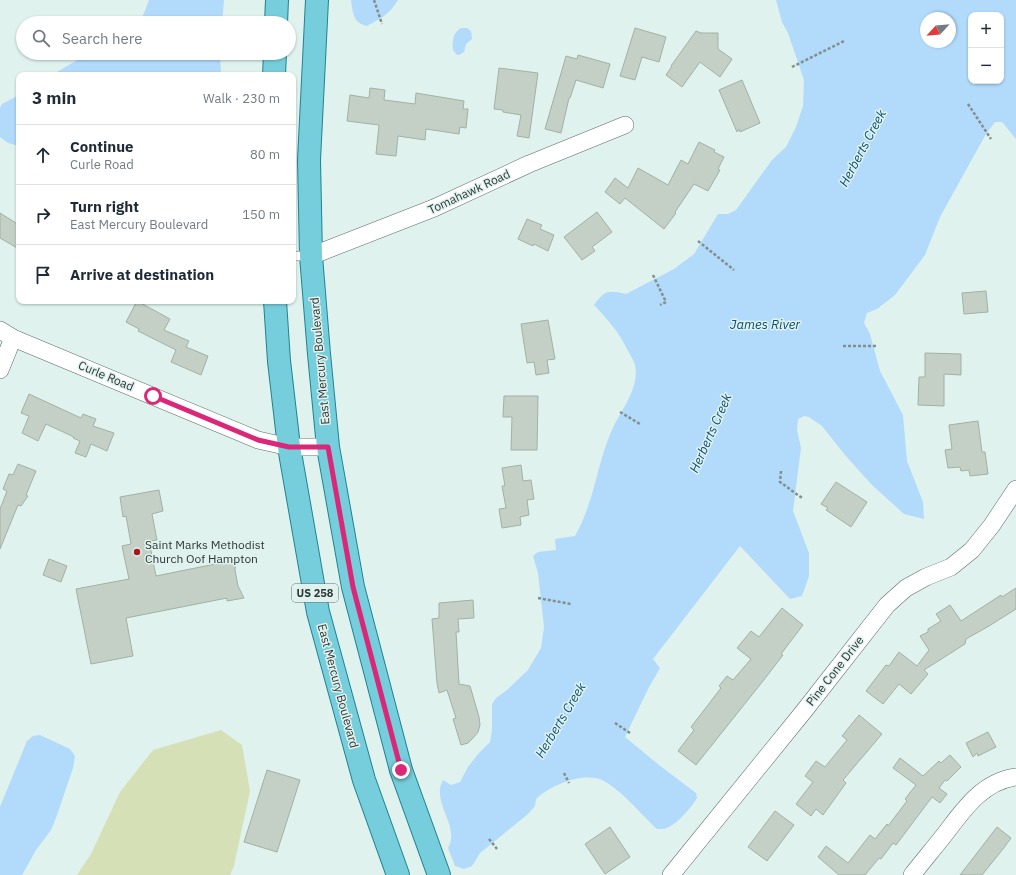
<!DOCTYPE html>
<html lang="en">
<head>
<meta charset="utf-8">
<style>
	body { margin:0; font-family:"IBM Plex Sans",sans-serif; background:#f2f2f3; color:#1f2937 }
	.controls { position:absolute; right:12px; top:12px; display:grid; overflow:hidden; border-radius:8px; box-shadow:0 1px 3px #0004 }
	.controls button { width:36px; height:36px; display:grid; place-items:center; padding:0; border:0; border-bottom:1px solid #e0e1e3; background:#fff; color:#1f2937; font:20px sans-serif }
	.compass { position:absolute; left:920px; top:12px; width:36px; height:36px; border-radius:50%; background:#fff; box-shadow:0 1px 3px #0004; rotate:244deg }
	.stop { position:absolute; width:12px; height:12px; margin:-9px; border:3px solid #db2777; border-radius:50%; background:#fff }
	.stop.end { background:#db2777; border-color:#fff; box-shadow:0 1px 4px #0008 }
	.list { margin:0; padding:0; list-style:none }
	h2 { display:flex; justify-content:space-between; align-items:center; height:52px; margin:0; padding:0 16px; font-size:17px }
	h2 small { font-size:13px; font-weight:400; color:#747a83 }
	.list li { display:grid; grid-template-columns:26px 1fr auto; gap:12px; align-items:center; box-sizing:border-box; height:60px; padding:0 16px; border-top:1px solid #e0e1e3 }
	.list b { display:block; font-size:15px; white-space:nowrap }
	.list p { margin:0; font-size:13px; white-space:nowrap; color:#747a83 }
	.list em { font-size:13px; font-style:normal; color:#747a83 }
	.icon { flex:none; width:22px; height:22px; fill:none; stroke:currentColor; stroke-width:2; stroke-linecap:round; stroke-linejoin:round }
	.map { position:relative; flex:none; width:1016px; height:875px; overflow:hidden }
	.search { position:absolute; background:#fff; box-shadow:0 1px 3px #0004; left:16px; top:16px; width:280px; height:44px; display:flex; align-items:center; gap:10px; box-sizing:border-box; padding:0 14px; border-radius:22px; color:#747a83; font-size:15px }
	.panel { position:absolute; background:#fff; box-shadow:0 1px 3px #0004; left:16px; top:72px; width:280px; height:232px; border-radius:8px }
	.map>svg:first-child { display:block }
	.green { fill:#d6e0b7 }
	.water { fill:#b1dafb; fill-rule:evenodd }
	.building { fill:#c4d0c5; stroke:#a3b0a5 }
	.lines { fill:none; stroke-linecap:round; stroke-linejoin:round }
	.lane-casing { stroke:#5c6c69; stroke-width:10 }
	.street-casing { stroke:#5c6c69; stroke-width:18 }
	.primary-casing { stroke:#218391; stroke-width:24 }
	.path { stroke:#828f8c; stroke-width:2.5; stroke-dasharray:3 2; stroke-linecap:butt }
	.lane { stroke:#fff; stroke-width:9 }
	.street { stroke:#fff; stroke-width:17 }
	.primary { stroke:#76cddb; stroke-width:22 }
	.route { stroke:#db2777; stroke-width:5 }
	.poi-dot { fill:#aa151d; stroke:#dff2ee; stroke-width:1.5 }
	.labels { text-anchor:middle; stroke-width:3; stroke-linejoin:round; paint-order:stroke }
	.shield { fill:#dff2ee; stroke:#646e6c; stroke-width:1 }
	.shield-label { font-size:11px; font-weight:bold; fill:#2f3635 }
	.street-label { font-size:12px; fill:#2f3635; stroke:#dff2ee }
	.poi-label { font-size:12px; fill:#2f3635; stroke:#dff2ee; text-anchor:start }
	.water-label { font-size:13px; font-style:italic; fill:#0a4e77; stroke:#dff2ee }
</style>
</head>
<body>
<div class="map">
<svg width="1016" height="875" viewBox="0 0 1016 875">
	<rect width="100%" height="100%" fill="#dff2ee"/>
	<path class="green" d="M221 730 242 745 250 791 234 866 230 875H77L91 854 120 792 153 750Z"/>
	<g class="water">
		<path d="M149 0H224L222 23H138L141 21Z"/>
		<path d="M351 0H398C389 15 381 18 367 26 353 23 353 13 351 0Z"/>
		<path d="M776 0H1016V139L1002 122H995L986 134 940 217 925 255 895 295 877 309 867 313 864 323 870 334 880 371 903 415 907 461 923 502 924 519 904 514 872 485 845 455 822 426 809 417 804 416 798 419 797 430 801 448 793 511 809 553V576L802 596 790 599 740 546 653 659 660 668 648 689 625 737 659 765 696 793 697 798C691 808 677 824 667 828 664 829 660 829 657 829 643 816 621 790 604 781 584 771 551 785 536 799L535 806 528 814 480 853 472 866 464 869 455 866 448 848C459 828 438 810 440 789 440 786 442 782 443 780L451 785 460 782 468 767 478 754 490 742 492 730V704L496 698 507 690 528 670 541 648 544 627 538 573 533 556 538 552 556 550 555 539 575 536C578 530 582 523 584 517 596 489 599 458 612 430 621 410 640 388 635 365 634 360 630 355 628 351 619 332 609 321 594 305 605 290 608 290 626 294L674 269 694 254 718 214H728L736 210 772 160 786 147 796 127 803 106 804 80 788 33 782 22ZM971 15H1001V81H971ZM926 18H950V42H926Z"/>
		<path d="M461 28H467L471 31 472 39 466 44 464 52 459 55H457L453 50C452 42 453 32 461 28Z"/>
		<path d="M89 53H220L221 75H52Z"/>
		<path d="M19 95V146L8 143 0 137V108L2 104Z"/>
		<path d="M40 735 70 749 75 756 73 768 56 818 51 830 36 850 22 875H0V807L27 741 33 736Z"/>
	</g>
	<g class="building">
		<path d="M635 28 666 37 659 62 642 57 635 80 620 76Z"/>
		<path d="M696 31 701 33H718V49L732 59 720 77 700 62 682 87 666 75 672 66H671Z"/>
		<path d="M578 55 610 64 603 88 576 80 570 98H569L561 133 545 129 566 56 577 59Z"/>
		<path d="M499 68 538 73 529 138 517 136 521 115 503 112V110L494 109Z"/>
		<path d="M742 80 760 123 740 132 739 129 737 132 719 90Z"/>
		<path d="M370 88 385 90 384 100 415 104 416 93 464 101 463 109H468L466 128 460 127 459 134 426 129 425 140 398 136 396 156 376 154 379 125 347 121 350 95 369 98Z"/>
		<path d="M699 142 715 150 714 152 724 157 718 169 720 170 708 191 694 184 675 212 676 213 664 229 625 198 620 204 605 192 615 178 628 188 638 168 668 185 681 160 688 164Z"/>
		<path d="M597 212 612 232 592 247 595 251 582 260 564 237Z"/>
		<path d="M0 213 19 225V249L0 238Z"/>
		<path d="M527 219 542 225 540 229 554 235 548 251 534 244 533 246 518 239Z"/>
		<path d="M986 291 988 312 964 314 962 293Z"/>
		<path d="M137 301 170 319 164 330 189 341 186 347 208 356 201 375 171 362 176 350 138 331 139 329 126 322Z"/>
		<path d="M548 320 555 359 547 360 549 373 536 375 534 362 527 363 521 324Z"/>
		<path d="M925 353 961 354V375L944 374V406L918 405 919 377H925Z"/>
		<path d="M29 394 81 418 83 414 96 419 93 426 114 433 107 451 91 444 86 457 75 453 80 441 73 438 74 437 46 424 38 441 22 433 29 416 21 413Z"/>
		<path d="M504 396H538L537 450H511L512 417H503Z"/>
		<path d="M978 421 982 452H985L988 474 970 476 969 470 961 471 960 467 948 468 945 450 952 449 949 425Z"/>
		<path d="M18 464 36 471 26 495 28 496 21 506 18 505 0 549V509L7 491 3 489 9 474 13 475Z"/>
		<path d="M521 465 523 481 531 480 534 499 527 500 529 515 520 517 521 525 502 528 499 509 506 508 502 486H505L502 468Z"/>
		<path d="M836 482 867 502 851 527 826 510 828 508 821 504Z"/>
		<path d="M159 490 163 511 152 514 157 540 149 541 156 576 220 563V561L236 558 235 570 238 586 244 598 227 601V598L126 618 133 656 91 664 76 589 129 579 122 546 131 544 126 516 123 517 120 497Z"/>
		<path d="M49 559 67 566 61 582 43 575Z"/>
		<path d="M1016 588V609L989 626 966 639 965 644 924 670 928 674 911 694 899 684 883 704 866 691 886 665 889 666 899 652 917 666 929 650 920 636 928 632V629L941 621 936 614 950 605 961 621 1001 595 1002 597Z"/>
		<path d="M473 600 474 618 458 619 459 632H456L459 684 470 686 479 717 480 725 478 732 473 738 468 743 461 745 453 719 456 718 447 690 439 693 437 683 432 619 439 618V603Z"/>
		<path d="M782 608 803 625 781 654 783 655 763 681 696 765 678 751 694 730 691 727 721 688 719 686 727 676 733 680 751 659 737 648 751 631 759 637Z"/>
		<path d="M859 715 882 734 843 780 846 783 823 815 816 809 811 816 796 804 813 782 805 776 816 761 825 767 847 740 842 736Z"/>
		<path d="M988 732 996 747 978 756 977 753 973 757 966 743Z"/>
		<path d="M950 755 961 767 947 781 945 780 939 788 947 794 940 803 932 797 896 845 893 843 881 859 879 858 865 875H839L818 857 826 846 848 863 870 835 875 839 887 824 888 826 907 801 905 799 916 785 893 768 900 758 923 776 939 761 941 763Z"/>
		<path d="M267 770 300 780 277 852 244 842Z"/>
		<path d="M775 811 794 825 767 861 748 847Z"/>
		<path d="M610 827 630 857 605 874 585 844Z"/>
		<path d="M997 827 1011 838 1003 849 982 875H960Z"/>
	</g>
	<g class="lines">
		<defs>
			<path id="lane" d="M293 256H311"/>
			<g id="street">
				<path d="M311 256 434 208 529 164 625 125"/>
				<path d="M0 330 13 338 258 440 289 447H328"/>
				<path d="M0 370 13 338"/>
				<path d="M671 875 804 711 887 605 906 588 926 577 951 567 972 550 992 525 1016 489"/>
				<path d="M912 875C923 861 934 848 945 834 964 809 982 782 1016 777"/>
			</g>
			<g id="primary">
				<path d="M317 0 309 160 311 256 319 354 328 447 353 587 401 770 439 875"/>
				<path d="M276 23 277 0"/>
				<path d="M274 75 275 53"/>
				<path d="M275 301 279 361 289 447 318 612 364 780 398 875"/>
			</g>
		</defs>
		<use href="#lane" class="lane-casing"/>
		<use href="#street" class="street-casing"/>
		<use href="#primary" class="primary-casing"/>
		<g class="path">
			<path d="M374 0 382 24"/>
			<path d="M792 67 844 41"/>
			<path d="M968 104 991 139"/>
			<path d="M698 241 734 270"/>
			<path d="M653 275 666 302 660 305"/>
			<path d="M843 346H876"/>
			<path d="M620 412 640 424"/>
			<path d="M781 471 780 482 802 498"/>
			<path d="M538 598 571 604"/>
			<path d="M615 723 630 733"/>
			<path d="M564 773 569 783"/>
			<path d="M489 839 497 849"/>
		</g>
		<use href="#lane" class="lane"/>
		<use href="#street" class="street"/>
		<use href="#primary" class="primary"/>
	</g>
	<g class="lines">
		<path class="route" d="M153 396 258 440 289 447H328L353 587 401 770"/>
	</g>
	<circle class="poi-dot" cx="137" cy="552" r="4"/>
	<g class="labels">
		<rect class="shield" x="292" y="584" width="46" height="18" rx="3"/>
		<g class="shield-label">
			<text x="315" y="597">US 258</text>
		</g>
		<g class="street-label">
			<text transform="translate(469 192) rotate(-25)" y="4">Tomahawk Road</text>
			<text transform="translate(320 361) rotate(-95)" y="4">East Mercury Boulevard</text>
			<text transform="translate(106 376) rotate(23)" y="4">Curle Road</text>
			<text transform="translate(835 671) rotate(-52)" y="4">Pine Cone Drive</text>
			<text transform="translate(338 686) rotate(75)" y="4">East Mercury Boulevard</text>
		</g>
		<g class="poi-label">
			<text x="145" y="549">Saint Marks Methodist<tspan x="145" dy="14">Church Oof Hampton</tspan></text>
		</g>
		<g class="water-label">
			<text transform="translate(862 148) rotate(-62)" y="5">Herberts Creek</text>
			<text x="765" y="329">James River</text>
			<text transform="translate(710 433) rotate(-66)" y="5">Herberts Creek</text>
			<text transform="translate(560 720) rotate(-59)" y="5">Herberts Creek</text>
		</g>
	</g>
</svg>
<div class="controls">
<button>+</button>
<button>−</button>
</div>
<svg class="compass" viewBox="-18 -18 36 36"><path d="M0-13l5 13h-10z" fill="#e53935"/><path d="M0 13l5-13h-10z" fill="#747a83"/></svg>
<div class="stop" style="left:153px;top:396px"></div>
<div class="stop end" style="left:401px;top:770px"></div>
<div class="search"><svg class="icon" aria-label="search" viewBox="0 0 24 24"><circle cx="10" cy="10" r="6"/><path d="M15 15l6 6"/></svg>Search here</div>
<section class="panel">
<h2>3 min<small>Walk · 230 m</small></h2>
<ul class="list">
<li><svg class="icon" aria-label="ahead" viewBox="0 0 24 24"><path d="M12 20V5M6 11l6-6 6 6"/></svg><div><b>Continue</b><p>Curle Road</p></div><em>80 m</em></li>
<li><svg class="icon" aria-label="right" viewBox="0 0 24 24"><path d="M7 20v-9h11M14 6l5 5-5 5"/></svg><div><b>Turn right</b><p>East Mercury Boulevard</p></div><em>150 m</em></li>
<li><svg class="icon" aria-label="arrive" viewBox="0 0 24 24"><path d="M6 21V4h12l-3 4 3 4H6"/></svg><div><b>Arrive at destination</b></div></li>
</ul>
</section>
</div>
</body>
</html>
